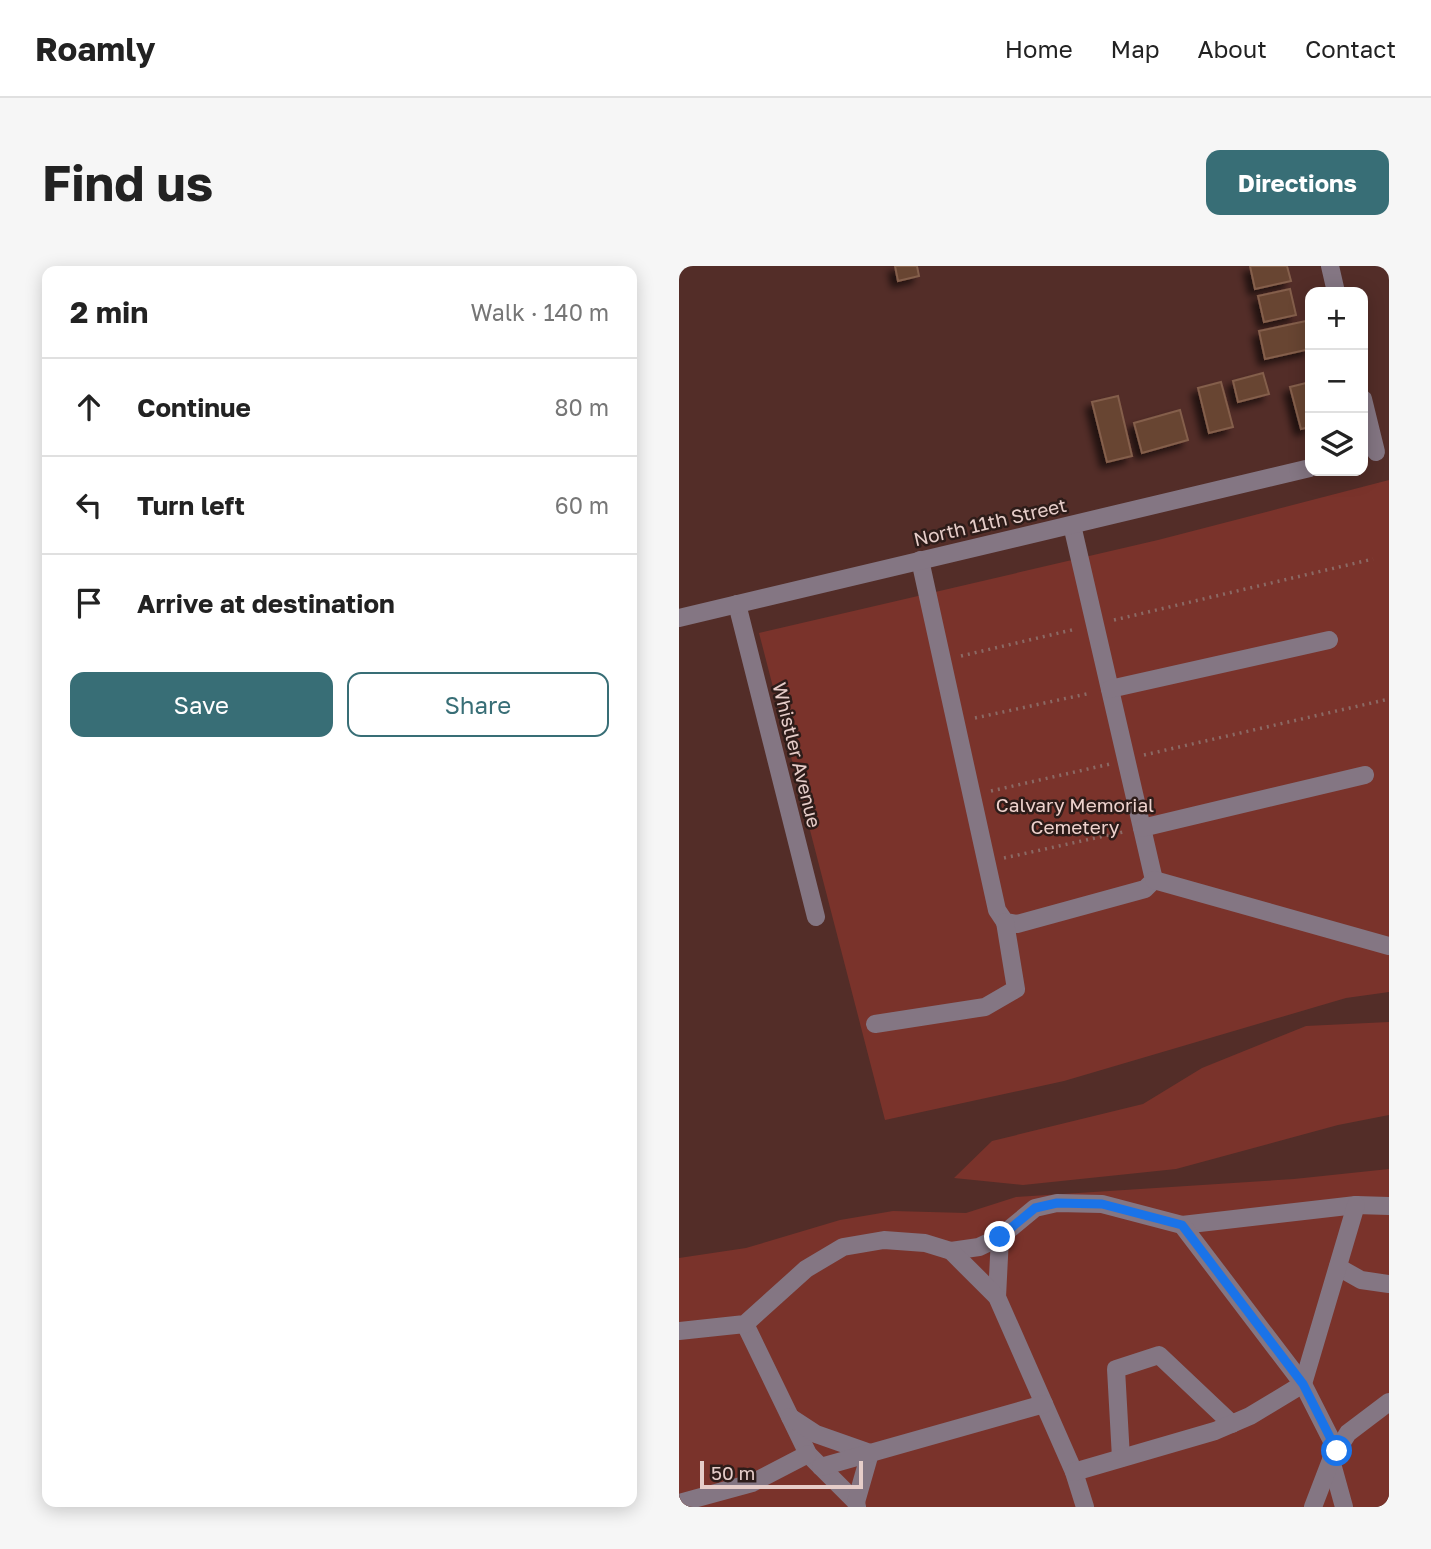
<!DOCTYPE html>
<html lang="en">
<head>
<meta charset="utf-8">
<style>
	body { margin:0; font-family:"Golos Text",sans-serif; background:#f6f6f6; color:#222 }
	.controls { position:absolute; right:21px; top:21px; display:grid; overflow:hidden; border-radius:14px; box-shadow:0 4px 18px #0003 }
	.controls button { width:63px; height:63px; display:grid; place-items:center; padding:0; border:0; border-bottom:2px solid #e0e0e0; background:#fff; color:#222; font:35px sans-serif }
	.scale { position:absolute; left:21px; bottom:18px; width:163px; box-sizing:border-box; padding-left:7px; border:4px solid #e6cdc9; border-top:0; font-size:19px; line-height:24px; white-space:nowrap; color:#e6cdc9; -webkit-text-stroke:5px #2d1c19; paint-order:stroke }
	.stop { position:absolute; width:21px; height:21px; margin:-16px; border:5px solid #1a73e8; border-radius:50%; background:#fff }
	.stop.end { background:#1a73e8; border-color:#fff; box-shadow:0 2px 7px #0008 }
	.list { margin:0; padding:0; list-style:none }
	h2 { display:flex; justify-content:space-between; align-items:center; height:91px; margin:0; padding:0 28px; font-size:30px }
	h2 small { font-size:23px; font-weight:400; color:#767676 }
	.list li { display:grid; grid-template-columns:46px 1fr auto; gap:21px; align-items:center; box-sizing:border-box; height:98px; padding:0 28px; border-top:2px solid #e0e0e0 }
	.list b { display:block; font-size:26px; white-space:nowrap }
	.list em { font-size:23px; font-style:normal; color:#767676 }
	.actions { display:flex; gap:14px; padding:21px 28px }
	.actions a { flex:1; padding:16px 0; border:2px solid #386e76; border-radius:14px; text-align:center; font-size:24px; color:#386e76 }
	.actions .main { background:#386e76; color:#fff }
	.icon { flex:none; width:38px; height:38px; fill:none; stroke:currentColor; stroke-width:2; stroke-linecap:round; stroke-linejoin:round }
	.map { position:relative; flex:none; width:710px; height:1241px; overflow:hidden; border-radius:14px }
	header { display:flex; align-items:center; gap:42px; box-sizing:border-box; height:98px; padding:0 35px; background:#fff; border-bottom:2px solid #e0e0e0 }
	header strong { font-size:33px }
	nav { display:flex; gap:38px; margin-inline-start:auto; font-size:24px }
	.intro { display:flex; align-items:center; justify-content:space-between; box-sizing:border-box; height:168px; padding:0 42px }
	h1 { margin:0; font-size:49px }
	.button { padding:18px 32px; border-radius:14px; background:#386e76; color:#fff; font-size:24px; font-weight:700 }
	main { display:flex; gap:42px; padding:0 42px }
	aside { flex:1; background:#fff; border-radius:14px; box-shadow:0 4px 18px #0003 }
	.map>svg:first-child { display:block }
	.green { fill:#7a332b }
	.building { fill:#684432; stroke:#845f4b; stroke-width:2; filter:url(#shadow) }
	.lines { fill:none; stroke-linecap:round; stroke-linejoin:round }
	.path { stroke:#8b6a65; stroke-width:3.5; stroke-dasharray:2 5; stroke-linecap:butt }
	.minor { stroke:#847683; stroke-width:18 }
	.route { stroke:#1a73e8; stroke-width:9 }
	.labels { text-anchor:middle; stroke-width:5; stroke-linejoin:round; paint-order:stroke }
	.street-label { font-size:19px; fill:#e6cdc9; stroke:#2d1c19 }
	.park-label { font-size:19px; fill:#eed2cd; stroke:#2d1c19 }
</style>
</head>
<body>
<header>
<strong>Roamly</strong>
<nav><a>Home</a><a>Map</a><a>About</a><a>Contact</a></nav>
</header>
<div class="intro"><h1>Find us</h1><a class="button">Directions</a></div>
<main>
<aside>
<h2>2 min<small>Walk · 140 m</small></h2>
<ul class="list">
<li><svg class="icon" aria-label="ahead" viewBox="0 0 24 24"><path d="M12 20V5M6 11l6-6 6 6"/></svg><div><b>Continue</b></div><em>80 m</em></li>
<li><svg class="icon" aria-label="left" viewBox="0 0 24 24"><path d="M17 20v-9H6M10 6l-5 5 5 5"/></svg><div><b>Turn left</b></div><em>60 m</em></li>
<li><svg class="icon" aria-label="arrive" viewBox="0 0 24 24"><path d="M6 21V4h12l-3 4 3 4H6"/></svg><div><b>Arrive at destination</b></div></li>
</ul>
<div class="actions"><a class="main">Save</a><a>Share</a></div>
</aside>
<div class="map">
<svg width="710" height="1241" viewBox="0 0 710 1241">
	<defs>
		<filter id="shadow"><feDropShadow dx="-6" dy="6" stdDeviation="3.5" flood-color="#0009"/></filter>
	</defs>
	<rect width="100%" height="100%" fill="#532d28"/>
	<g class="green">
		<path d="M710 214V726L667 732 385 815 206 854 80 367 479 274Z"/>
		<path d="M710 756V849L659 859 497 903 344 919 275 912 313 875 464 838 523 802 627 760Z"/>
		<path d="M710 903V1241H0V992L67 982 161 954 214 945 287 947 337 931 615 913Z"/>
	</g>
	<g class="building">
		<path d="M216 0H238L240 10 219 15Z"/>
		<path d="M571 0H608L612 15 576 23Z"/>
		<path d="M611 23 617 49 585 56 579 30Z"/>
		<path d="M627 55 631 83 586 93 580 65Z"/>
		<path d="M584 107 590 128 559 136 554 115Z"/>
		<path d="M542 116 554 161 530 167 519 122Z"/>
		<path d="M631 116V161L622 163 611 121Z"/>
		<path d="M439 130 453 190 428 196 413 136Z"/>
		<path d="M501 144 509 174 463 187 455 157Z"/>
	</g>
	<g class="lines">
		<g class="path">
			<path d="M435 354 694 293"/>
			<path d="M282 390 397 363"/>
			<path d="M296 452 412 427"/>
			<path d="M465 489 710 433"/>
			<path d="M312 525 431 498"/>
			<path d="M325 592 444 566"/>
		</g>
		<g class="minor">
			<path d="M651 0 657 26"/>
			<path d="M684 133 697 186"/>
			<path d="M241 294 318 644 326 656 338 658 466 623 475 614 393 259"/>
			<path d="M58 338 137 651"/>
			<path d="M0 352 631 202"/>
			<path d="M431 423 650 374"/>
			<path d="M463 562 686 509"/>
			<path d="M475 614 710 680"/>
			<path d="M196 758 306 741 337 723 326 656"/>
			<path d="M503 959 677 939 710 940"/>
			<path d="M272 985 300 981 321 971 356 942 378 937 423 938 503 959 624 1118 658 1185"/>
			<path d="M659 1001 682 1014 710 1018"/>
			<path d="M318 1031 321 971"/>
			<path d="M66 1058 129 1188 177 1236 178 1241"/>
			<path d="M0 1065 66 1058 127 1003 164 981 205 974 246 977 272 985 318 1031 395 1206 406 1241"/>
			<path d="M111 1151 137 1168 191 1187 177 1236"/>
			<path d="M442 1192 437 1103 480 1089 553 1158"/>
			<path d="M652 1194 665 1241"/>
			<path d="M142 1201 365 1138"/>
			<path d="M395 1206 536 1165 571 1150 624 1118 677 939"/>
			<path d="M0 1237 73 1217 129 1188"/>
			<path d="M634 1241 652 1194 669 1167 710 1136"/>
		</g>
	</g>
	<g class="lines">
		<path class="route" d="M321 971 356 942 378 937 423 938 503 959 624 1118 658 1185"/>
	</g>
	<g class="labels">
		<g class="street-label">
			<text transform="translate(311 256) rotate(-13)" y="7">North 11th Street</text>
			<text transform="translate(118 489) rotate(76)" y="7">Whistler Avenue</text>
		</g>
		<g class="park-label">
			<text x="396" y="546">Calvary Memorial<tspan x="396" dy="22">Cemetery</tspan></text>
		</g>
	</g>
</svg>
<div class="controls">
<button>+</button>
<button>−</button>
<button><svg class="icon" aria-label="layers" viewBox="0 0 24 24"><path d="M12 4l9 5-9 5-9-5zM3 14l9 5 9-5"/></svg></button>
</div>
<div class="scale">50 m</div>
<div class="stop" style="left:658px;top:1185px"></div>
<div class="stop end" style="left:321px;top:971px"></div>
</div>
</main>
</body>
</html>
